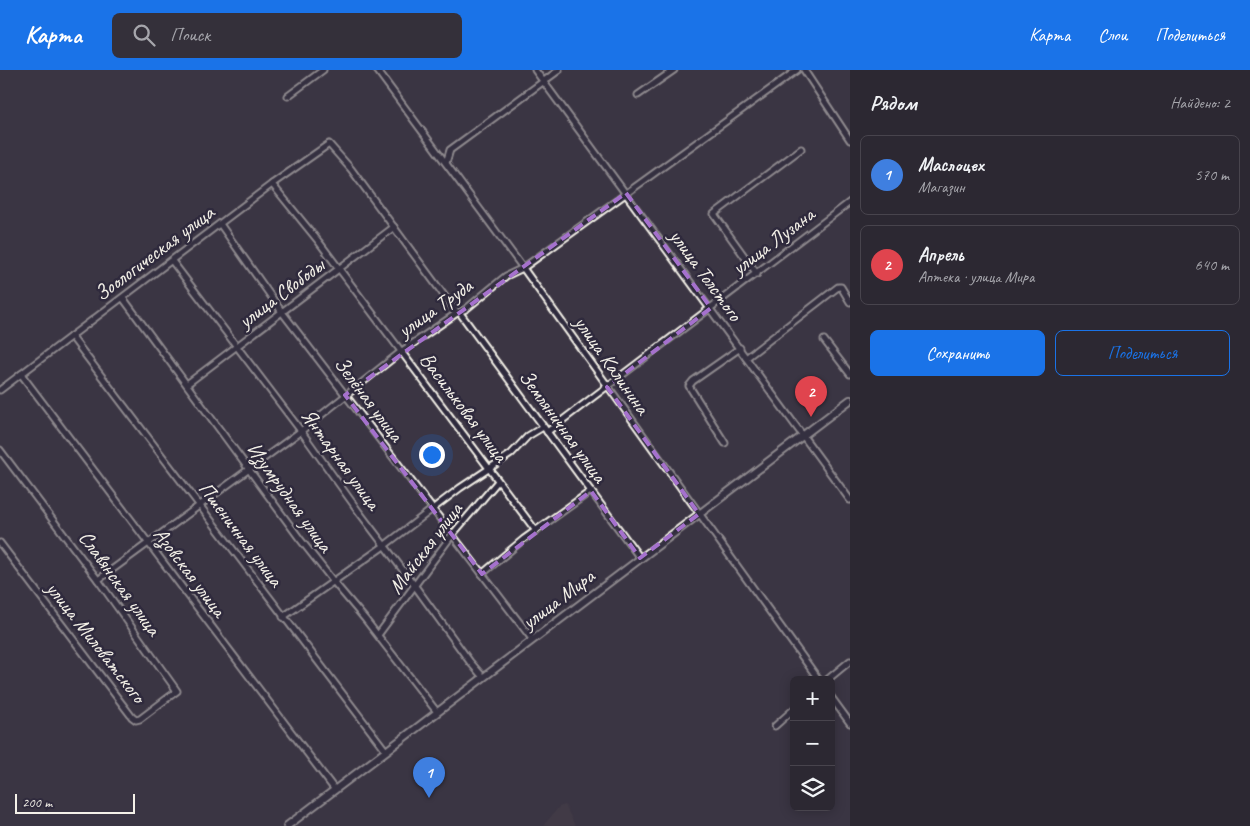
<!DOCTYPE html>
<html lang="ru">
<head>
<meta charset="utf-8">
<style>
	body { margin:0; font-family:Caveat,sans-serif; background:#34303a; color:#f1f3f6 }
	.controls { position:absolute; right:15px; bottom:15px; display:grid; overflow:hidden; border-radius:8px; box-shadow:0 2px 12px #0003 }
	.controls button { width:45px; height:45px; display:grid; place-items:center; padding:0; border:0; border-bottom:1px solid #48444d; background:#2c2832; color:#f1f3f6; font:25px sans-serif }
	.scale { position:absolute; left:15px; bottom:12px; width:120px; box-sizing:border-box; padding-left:5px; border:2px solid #f4f1e8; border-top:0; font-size:14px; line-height:18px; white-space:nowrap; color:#f4f1e8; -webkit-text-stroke:4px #2f2a3d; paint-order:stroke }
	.you { position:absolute; left:431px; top:384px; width:18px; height:18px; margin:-12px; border:4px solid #fff; border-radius:50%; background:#1a73e8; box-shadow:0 0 0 8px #1a73e833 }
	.badge { display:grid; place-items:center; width:32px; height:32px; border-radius:50%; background:#1a73e8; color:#fff; font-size:16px; font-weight:700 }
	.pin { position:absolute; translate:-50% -41px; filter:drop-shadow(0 1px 2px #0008) }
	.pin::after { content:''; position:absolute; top:26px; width:18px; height:15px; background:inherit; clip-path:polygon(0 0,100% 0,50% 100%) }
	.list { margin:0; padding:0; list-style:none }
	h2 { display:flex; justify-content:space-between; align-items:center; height:65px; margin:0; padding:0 20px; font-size:21px }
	h2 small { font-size:16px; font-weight:400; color:#a6a6ac }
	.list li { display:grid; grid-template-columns:32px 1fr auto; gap:15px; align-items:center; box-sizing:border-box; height:80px; margin:0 10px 10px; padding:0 10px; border:1px solid #48444d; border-radius:8px }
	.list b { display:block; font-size:19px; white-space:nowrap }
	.list p { margin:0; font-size:16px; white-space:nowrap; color:#a6a6ac }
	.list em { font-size:16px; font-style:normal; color:#a6a6ac }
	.actions { display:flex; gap:10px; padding:15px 20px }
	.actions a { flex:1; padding:11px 0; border:1px solid #1a73e8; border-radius:8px; text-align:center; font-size:18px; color:#1a73e8 }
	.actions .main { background:#1a73e8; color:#fff }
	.icon { flex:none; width:28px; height:28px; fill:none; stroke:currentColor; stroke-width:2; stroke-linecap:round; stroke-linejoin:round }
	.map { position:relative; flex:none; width:850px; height:756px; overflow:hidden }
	header { display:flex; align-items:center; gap:30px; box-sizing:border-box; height:70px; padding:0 25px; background:#1a73e8; color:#fff }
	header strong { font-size:24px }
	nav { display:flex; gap:28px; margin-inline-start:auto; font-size:18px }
	.search { width:350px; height:45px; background:#34303a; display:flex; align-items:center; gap:12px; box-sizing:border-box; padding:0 18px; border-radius:8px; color:#a6a6ac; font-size:19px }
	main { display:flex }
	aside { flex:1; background:#2c2832 }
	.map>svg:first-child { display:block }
	.built { fill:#4a424a }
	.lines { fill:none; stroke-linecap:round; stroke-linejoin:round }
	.minor-casing { stroke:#f4f1e8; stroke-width:9 }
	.major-casing { stroke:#f4f1e8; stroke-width:10 }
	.minor { stroke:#2f2a3d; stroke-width:5 }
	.major { stroke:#2f2a3d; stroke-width:6 }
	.marked { fill:none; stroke:#a571cd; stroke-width:4; stroke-dasharray:10 6; stroke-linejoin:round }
	.labels { text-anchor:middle; stroke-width:5; stroke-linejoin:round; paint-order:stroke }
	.street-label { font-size:21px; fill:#f4f1e8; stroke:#2f2a3d }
</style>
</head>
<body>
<header>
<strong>Карта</strong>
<div class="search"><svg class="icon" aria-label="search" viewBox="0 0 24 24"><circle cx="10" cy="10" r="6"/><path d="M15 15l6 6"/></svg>Поиск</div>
<nav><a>Карта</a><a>Слои</a><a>Поделиться</a></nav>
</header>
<main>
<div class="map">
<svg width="850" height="756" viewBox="0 0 850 756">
	<rect width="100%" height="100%" fill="#3b3543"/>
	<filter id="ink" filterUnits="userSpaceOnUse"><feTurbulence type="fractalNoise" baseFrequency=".02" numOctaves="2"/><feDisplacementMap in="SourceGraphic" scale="10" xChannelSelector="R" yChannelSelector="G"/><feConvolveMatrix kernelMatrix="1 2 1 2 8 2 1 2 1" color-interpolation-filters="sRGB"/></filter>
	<g filter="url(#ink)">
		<path class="built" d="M565 735 575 756H543L559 737Z"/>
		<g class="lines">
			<defs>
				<g id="minor">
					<path d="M377 0 523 198 819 610"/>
					<path d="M535 0 850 430"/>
					<path d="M804 0 850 70"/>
					<path d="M638 25 674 0"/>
					<path d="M288 26 323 0"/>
					<path d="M446 93 450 80 559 0"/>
					<path d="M272 114 319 172 536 461"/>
					<path d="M220 154 282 242 532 569"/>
					<path d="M172 191 301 361 359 442 415 516 470 592 483 607"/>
					<path d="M757 204 714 144 801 79"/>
					<path d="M123 228 300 469 333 511 365 549 437 642"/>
					<path d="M460 243 640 488"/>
					<path d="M71 266 386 681"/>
					<path d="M824 270 850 304"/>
					<path d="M746 288 838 217H841L850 232"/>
					<path d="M21 304 335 720"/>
					<path d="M187 314 394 157"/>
					<path d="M0 320 272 114 329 74 351 99 457 243"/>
					<path d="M547 362 850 132"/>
					<path d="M725 373 689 316 693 311 740 278"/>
					<path d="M0 380 98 510 177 621 140 649 136 650 132 647 0 473"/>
					<path d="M482 504 524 469 591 421"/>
					<path d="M98 510 301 361 402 281 457 243 466 239 506 206 523 198 797 0"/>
					<path d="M283 547 384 476 460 418 511 384 528 366 543 357"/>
					<path d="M378 565 452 465 498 411"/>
					<path d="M827 610 850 591"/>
					<path d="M831 627 850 653"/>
					<path d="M775 656 794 639"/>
				</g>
				<path id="major" d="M287 756 850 330"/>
			</defs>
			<use href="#minor" class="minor-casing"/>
			<use href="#major" class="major-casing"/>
			<use href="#minor" class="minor"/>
			<use href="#major" class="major"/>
		</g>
	</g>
	<path d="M0 0H850V756H0ZM626 123 711 238 607 317 699 444 640 488 591 421 482 504 345 325Z" fill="#3b3543" fill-opacity=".55" fill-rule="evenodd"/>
	<path class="marked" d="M626 123 711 238 607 317 699 444 640 488 591 421 482 504 345 325Z"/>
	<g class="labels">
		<g class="street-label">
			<text transform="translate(773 171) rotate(-37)" y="7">улица Лузана</text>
			<text transform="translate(154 183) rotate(-37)" y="7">Зоологическая улица</text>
			<text transform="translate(706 205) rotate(54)" y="7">улица Толстого</text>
			<text transform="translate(281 223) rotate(-37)" y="7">улица Свободы</text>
			<text transform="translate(435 238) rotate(-35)" y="7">улица Труда</text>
			<text transform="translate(612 295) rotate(55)" y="7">улица Калинина</text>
			<text transform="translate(369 329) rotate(53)" y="7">Зелёная улица</text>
			<text transform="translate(464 337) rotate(53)" y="7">Васильковая улица</text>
			<text transform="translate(563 356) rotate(54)" y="7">Земляничная улица</text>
			<text transform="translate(341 389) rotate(54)" y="7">Янтарная улица</text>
			<text transform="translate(290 427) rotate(54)" y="7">Изумрудная улица</text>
			<text transform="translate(241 464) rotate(53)" y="7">Пшеничная улица</text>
			<text transform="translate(425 478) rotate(-53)" y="7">Майская улица</text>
			<text transform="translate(190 502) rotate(53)" y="7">Азовская улица</text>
			<text transform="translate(120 513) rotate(54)" y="7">Славянская улица</text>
			<text transform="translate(558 529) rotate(-37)" y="7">улица Мира</text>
			<text transform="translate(96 572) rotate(52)" y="7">улица Миловатского</text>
		</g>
	</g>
</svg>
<div class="controls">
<button>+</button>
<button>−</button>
<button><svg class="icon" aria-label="layers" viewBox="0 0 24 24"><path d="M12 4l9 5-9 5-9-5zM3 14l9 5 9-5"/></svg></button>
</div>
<div class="scale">200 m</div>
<div class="you"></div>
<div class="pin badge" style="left:429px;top:728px;background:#3f7fe0">1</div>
<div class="pin badge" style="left:811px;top:347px;background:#e0444e">2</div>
</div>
<aside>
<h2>Рядом<small>Найдено: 2</small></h2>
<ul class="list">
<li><span class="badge" style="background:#3f7fe0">1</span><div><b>Маслоцех</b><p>Магазин</p></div><em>570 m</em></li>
<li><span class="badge" style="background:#e0444e">2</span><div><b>Апрель</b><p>Аптека · улица Мира</p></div><em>640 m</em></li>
</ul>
<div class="actions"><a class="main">Сохранить</a><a>Поделиться</a></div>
</aside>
</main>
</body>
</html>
